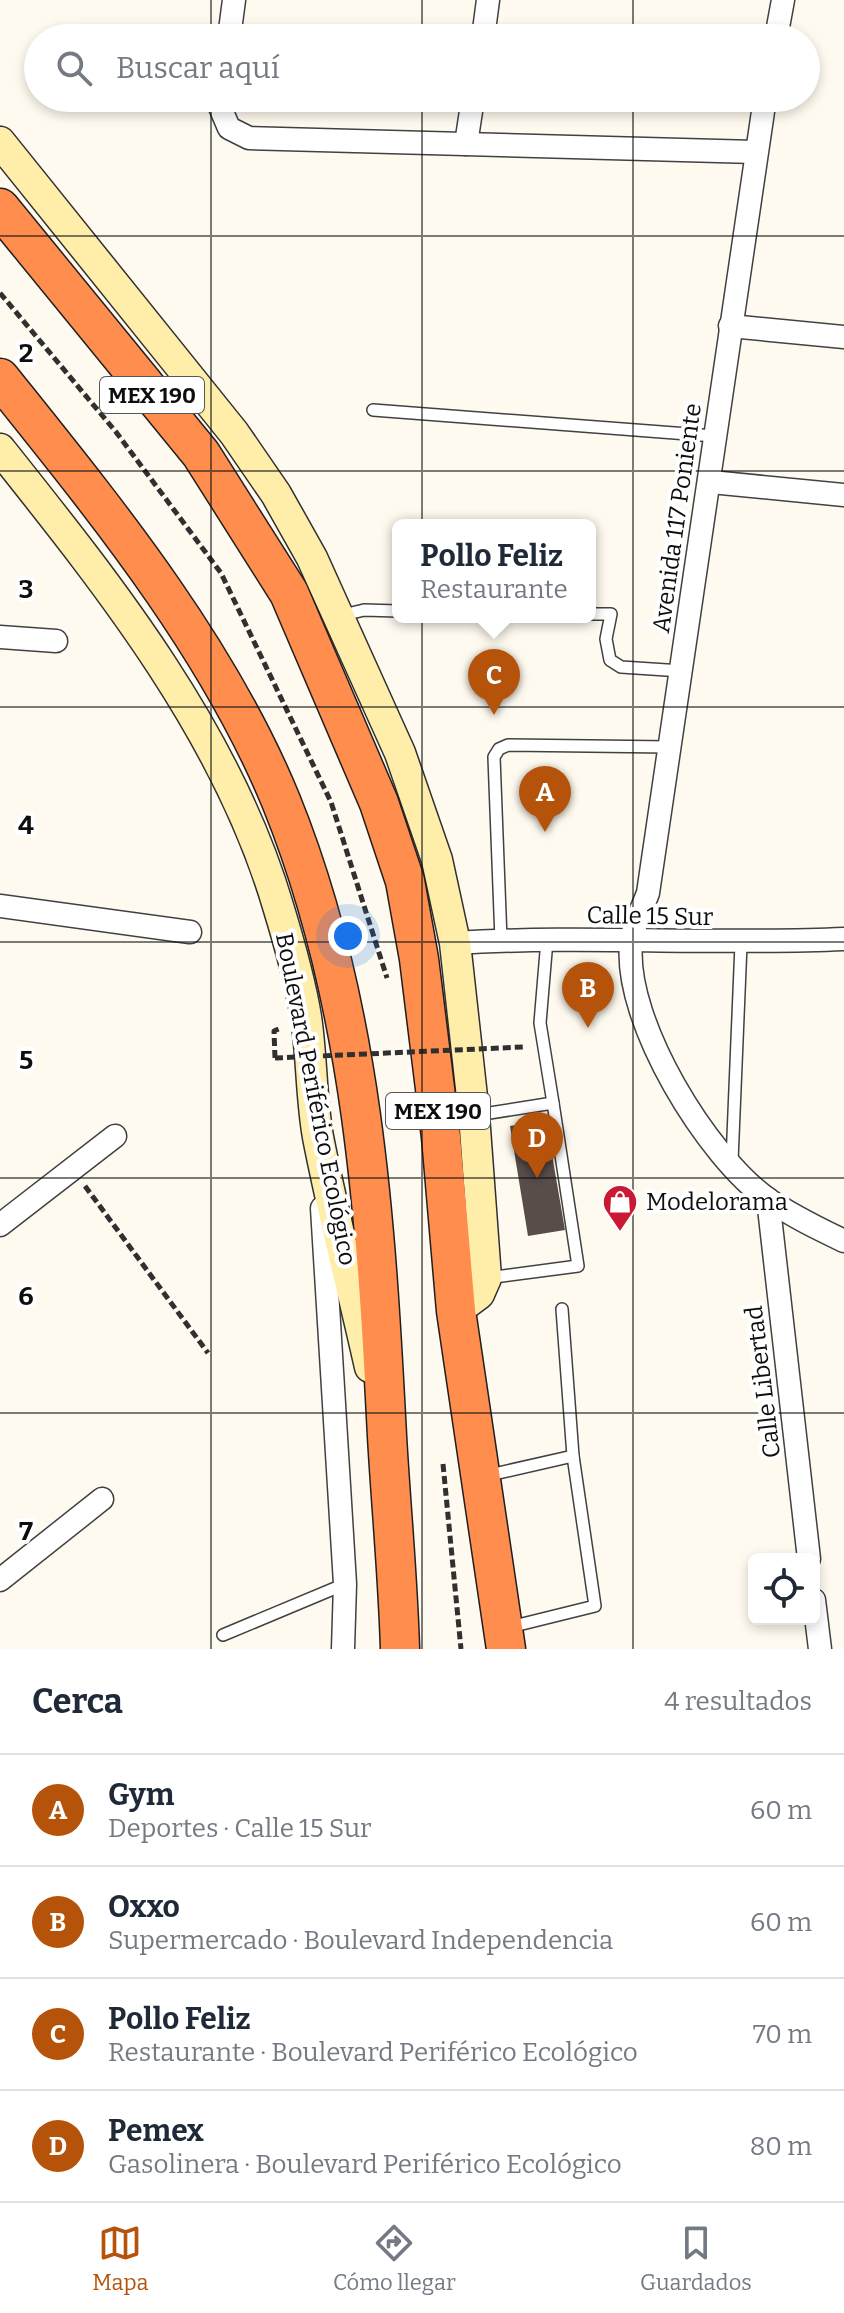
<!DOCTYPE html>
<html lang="es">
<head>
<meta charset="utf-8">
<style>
	body { margin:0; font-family:Bitter,serif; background:#f2f2f3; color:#1f2937 }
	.controls { position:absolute; right:24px; bottom:24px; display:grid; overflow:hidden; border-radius:12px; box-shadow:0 4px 12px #0003 }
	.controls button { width:72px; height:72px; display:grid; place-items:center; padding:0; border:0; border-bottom:2px solid #e0e1e3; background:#fff; color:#1f2937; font:40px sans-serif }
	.you { position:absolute; left:348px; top:936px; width:28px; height:28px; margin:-20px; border:6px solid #fff; border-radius:50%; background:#1a73e8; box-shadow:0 0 0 12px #1a73e833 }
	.badge { display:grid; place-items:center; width:52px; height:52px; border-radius:50%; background:#b45309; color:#fff; font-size:26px; font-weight:700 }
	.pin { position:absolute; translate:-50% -66px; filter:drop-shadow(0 2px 4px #0008) }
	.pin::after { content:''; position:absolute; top:42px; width:28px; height:24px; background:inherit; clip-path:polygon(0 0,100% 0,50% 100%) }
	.popup { position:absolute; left:392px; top:519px; width:204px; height:104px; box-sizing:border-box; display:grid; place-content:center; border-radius:12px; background:#fff; filter:drop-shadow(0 2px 6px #0005); font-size:26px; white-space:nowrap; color:#747a83 }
	.popup b { font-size:30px; color:#1f2937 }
	.popup::after { content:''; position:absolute; left:50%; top:100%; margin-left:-16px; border:16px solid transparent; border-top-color:#fff }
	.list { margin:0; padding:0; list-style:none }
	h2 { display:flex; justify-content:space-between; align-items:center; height:104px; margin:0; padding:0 32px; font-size:34px }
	h2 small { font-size:26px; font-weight:400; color:#747a83 }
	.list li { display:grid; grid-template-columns:52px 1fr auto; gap:24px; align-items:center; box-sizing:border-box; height:112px; padding:0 32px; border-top:2px solid #e0e1e3 }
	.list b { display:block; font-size:30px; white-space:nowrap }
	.list p { margin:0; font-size:26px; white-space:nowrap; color:#747a83 }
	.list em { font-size:26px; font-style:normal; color:#747a83 }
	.icon { flex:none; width:44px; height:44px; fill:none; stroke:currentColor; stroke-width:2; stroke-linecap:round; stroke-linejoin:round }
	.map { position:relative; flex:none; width:844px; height:1649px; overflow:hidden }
	.search { position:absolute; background:#fff; box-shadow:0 4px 12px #0003; left:24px; right:24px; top:24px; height:88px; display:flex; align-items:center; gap:20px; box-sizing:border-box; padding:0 28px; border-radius:44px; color:#747a83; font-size:30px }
	.sheet { height:552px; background:#fff }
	nav { display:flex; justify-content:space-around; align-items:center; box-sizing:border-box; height:112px; border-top:2px solid #e0e1e3; background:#fff; font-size:22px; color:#747a83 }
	nav a { display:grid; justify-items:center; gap:4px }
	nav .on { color:#b45309 }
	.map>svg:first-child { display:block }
	.building { fill:#584d49 }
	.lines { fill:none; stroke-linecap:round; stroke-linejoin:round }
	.lane-casing { stroke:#414141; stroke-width:14 }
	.street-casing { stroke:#414141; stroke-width:25 }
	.secondary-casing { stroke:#303030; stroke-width:33 }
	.highway-casing { stroke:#1f1f1f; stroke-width:41 }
	.path { stroke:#303030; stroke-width:5; stroke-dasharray:8 4; stroke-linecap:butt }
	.lane { stroke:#fff; stroke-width:11 }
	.street { stroke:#fff; stroke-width:22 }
	.secondary { stroke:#ffedaa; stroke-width:30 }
	.highway { stroke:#ff8d4d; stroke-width:38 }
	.path-bridge { stroke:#303030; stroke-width:5; stroke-dasharray:8 4; stroke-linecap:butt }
	.grid { fill:none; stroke:#0e0e0e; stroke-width:2; stroke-opacity:0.55 }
	.labels { text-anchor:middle; stroke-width:8; stroke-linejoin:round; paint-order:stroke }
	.shield { fill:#fff; stroke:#565656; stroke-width:2 }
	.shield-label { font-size:22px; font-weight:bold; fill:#0e0e0e }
	.street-label { font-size:24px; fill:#0e0e0e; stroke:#fff }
	.poi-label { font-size:24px; fill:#0e0e0e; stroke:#fff; text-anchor:start }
	.grid-label { font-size:26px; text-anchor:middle; font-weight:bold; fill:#0e0e0e; stroke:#fff; stroke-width:8; stroke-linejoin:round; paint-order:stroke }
</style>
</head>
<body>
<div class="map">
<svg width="844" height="1649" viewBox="0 0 844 1649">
	<rect width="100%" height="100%" fill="#fffaef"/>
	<path class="building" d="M546 1120 565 1230 528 1236 510 1126Z"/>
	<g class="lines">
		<defs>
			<g id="lane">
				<path d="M373 410 714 436"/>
				<path d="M590 614H611L606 639 610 660 621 667 682 671"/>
				<path d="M339 616 364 610 398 611"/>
				<path d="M501 940 494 757 499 749 508 745 670 747"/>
				<path d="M547 940 540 1023 553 1103"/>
				<path d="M477 1115 553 1103 578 1266 487 1278"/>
				<path d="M732 1161 741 944"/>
				<path d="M485 1476 573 1456"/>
				<path d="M510 1627 595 1606 573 1456 562 1309"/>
				<path d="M223 1635 345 1584"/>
			</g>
			<g id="street">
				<path d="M229 38 234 0"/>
				<path d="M483 38 488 0"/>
				<path d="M776 38 783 0"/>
				<path d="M222 98 220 107 229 128 249 138 755 152"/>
				<path d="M765 98 648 893C642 909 632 928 631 945 624 1021 707 1157 769 1200 792 1216 819 1229 844 1241"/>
				<path d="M466 144 473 98"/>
				<path d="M730 326 844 337"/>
				<path d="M711 482 844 495"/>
				<path d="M0 637 56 641"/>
				<path d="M0 906 190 932"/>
				<path d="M455 943C585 935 714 945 844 939"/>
				<path d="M768 1199 809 1559"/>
				<path d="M322 1208 345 1584 343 1649"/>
				<path d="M0 1225 115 1136"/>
				<path d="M0 1580 102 1499"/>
				<path d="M814 1600 820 1649"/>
			</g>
			<g id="secondary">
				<path d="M0 142 234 433 276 494 312 558 400 753 437 860 455 943 474 1115 486 1278 479 1294 456 1311"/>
				<path d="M0 449C110 587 227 733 278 906 289 942 300 980 306 1017 312 1057 311 1098 318 1137 333 1214 353 1291 370 1367"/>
			</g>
			<g id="highway">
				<path d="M0 208 201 454 289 593 379 803 405 881 419 959 441 1137 456 1311 506 1649"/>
				<path d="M0 378C104 508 217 645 281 801 363 1003 376 1221 387 1436 391 1507 398 1578 400 1649"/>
			</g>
		</defs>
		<use href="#lane" class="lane-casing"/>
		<use href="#street" class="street-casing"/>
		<use href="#secondary" class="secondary-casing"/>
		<use href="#highway" class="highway-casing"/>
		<g class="path">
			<path d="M0 293 116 432 221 573 331 802 387 978"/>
			<path d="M275 1058 274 1031 281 1028"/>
			<path d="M85 1186 208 1353"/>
			<path d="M443 1464 461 1649"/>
		</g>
		<use href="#lane" class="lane"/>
		<use href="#street" class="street"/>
		<use href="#secondary" class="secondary"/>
		<use href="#highway" class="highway"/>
		<path class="path-bridge" d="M275 1058 523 1047"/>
	</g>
	<path class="grid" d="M211 0V38M422 0V38M633 0V38M211 98V1649M422 98V1649M633 98V1649M0 236H844M0 471H844M0 707H844M0 942H844M0 1178H844M0 1413H844"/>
	<defs>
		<symbol id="shop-pin" viewBox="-11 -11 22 30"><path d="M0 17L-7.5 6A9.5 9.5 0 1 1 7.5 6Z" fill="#cb1933" stroke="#fff"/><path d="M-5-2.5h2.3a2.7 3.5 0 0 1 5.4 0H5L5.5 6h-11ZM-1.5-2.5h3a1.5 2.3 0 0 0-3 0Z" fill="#fff"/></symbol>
	</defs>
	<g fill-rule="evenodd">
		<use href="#shop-pin" x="600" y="1182" width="40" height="54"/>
	</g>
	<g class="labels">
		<g class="shield">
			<rect x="100" y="377" width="104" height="36" rx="6"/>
			<rect x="386" y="1093" width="104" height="36" rx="6"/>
		</g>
		<g class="shield-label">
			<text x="152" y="403">MEX 190</text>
			<text x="438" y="1119">MEX 190</text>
		</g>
		<g class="street-label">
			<text transform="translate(677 518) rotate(-82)" y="8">Avenida 117 Poniente</text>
			<text transform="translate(650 916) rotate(1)" y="8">Calle 15 Sur</text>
			<text transform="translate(316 1099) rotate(79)" y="8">Boulevard Periférico Ecológico</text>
			<text transform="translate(763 1382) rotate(-97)" y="8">Calle Libertad</text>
		</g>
		<g class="poi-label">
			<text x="646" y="1210">Modelorama</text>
		</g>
	</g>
	<g class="grid-label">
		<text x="26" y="362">2</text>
		<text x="26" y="598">3</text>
		<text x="26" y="834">4</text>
		<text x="26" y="1069">5</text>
		<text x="26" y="1305">6</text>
		<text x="26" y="1540">7</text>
	</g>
</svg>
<div class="controls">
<button><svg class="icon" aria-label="locate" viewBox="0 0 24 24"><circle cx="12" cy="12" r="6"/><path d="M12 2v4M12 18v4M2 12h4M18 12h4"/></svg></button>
</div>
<div class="you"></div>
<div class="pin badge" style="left:545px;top:832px">A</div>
<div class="pin badge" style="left:588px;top:1028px">B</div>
<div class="pin badge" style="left:494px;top:715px">C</div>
<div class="popup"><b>Pollo Feliz</b>Restaurante</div>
<div class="pin badge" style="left:537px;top:1178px">D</div>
<div class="search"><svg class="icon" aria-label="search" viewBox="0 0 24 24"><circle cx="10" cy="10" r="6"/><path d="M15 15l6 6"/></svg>Buscar aquí</div>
</div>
<section class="sheet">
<h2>Cerca<small>4 resultados</small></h2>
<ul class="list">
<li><span class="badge">A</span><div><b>Gym</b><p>Deportes · Calle 15 Sur</p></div><em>60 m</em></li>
<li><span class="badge">B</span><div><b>Oxxo</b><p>Supermercado · Boulevard Independencia</p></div><em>60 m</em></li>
<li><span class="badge">C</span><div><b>Pollo Feliz</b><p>Restaurante · Boulevard Periférico Ecológico</p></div><em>70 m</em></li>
<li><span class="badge">D</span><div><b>Pemex</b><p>Gasolinera · Boulevard Periférico Ecológico</p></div><em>80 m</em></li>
</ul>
</section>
<nav>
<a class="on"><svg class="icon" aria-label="map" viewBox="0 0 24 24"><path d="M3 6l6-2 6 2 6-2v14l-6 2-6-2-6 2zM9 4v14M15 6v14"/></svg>Mapa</a>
<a><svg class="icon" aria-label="directions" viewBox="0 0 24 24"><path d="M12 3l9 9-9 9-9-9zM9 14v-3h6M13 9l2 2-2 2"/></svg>Cómo llegar</a>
<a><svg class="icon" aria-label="saved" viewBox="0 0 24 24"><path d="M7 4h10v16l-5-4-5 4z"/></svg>Guardados</a>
</nav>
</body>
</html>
